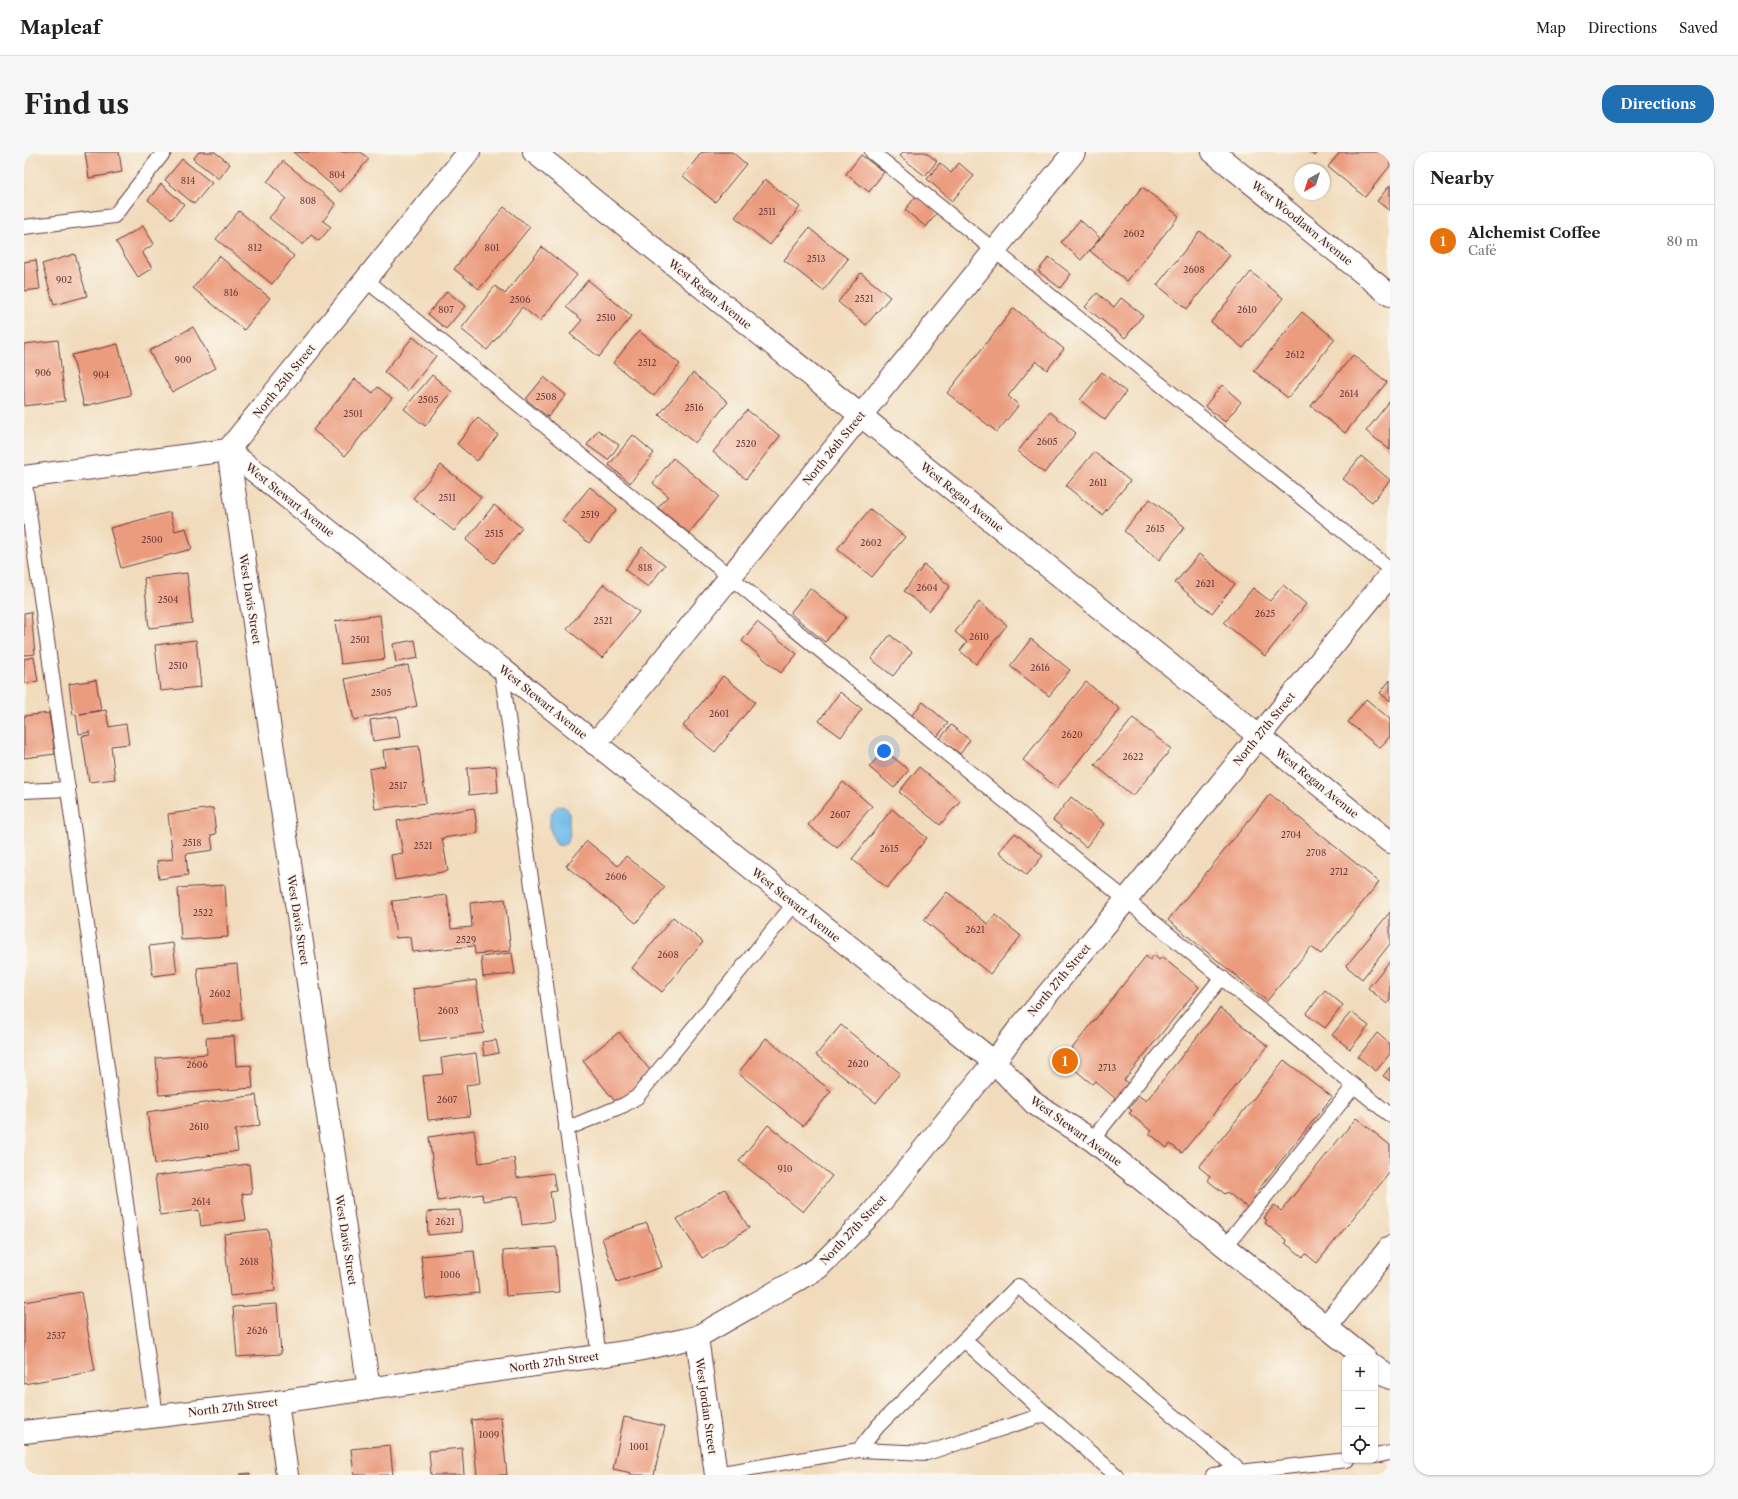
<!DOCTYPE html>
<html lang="en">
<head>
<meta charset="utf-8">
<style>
	body { margin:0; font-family:"Libre Caslon Text",serif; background:#f6f6f6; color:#202124 }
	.controls { position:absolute; right:12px; bottom:12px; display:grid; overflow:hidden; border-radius:8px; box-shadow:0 1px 3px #0004 }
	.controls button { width:36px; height:36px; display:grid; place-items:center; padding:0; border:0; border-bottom:1px solid #e0e0e0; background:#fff; color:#202124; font:20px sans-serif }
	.compass { position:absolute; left:1270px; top:12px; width:36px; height:36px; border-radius:50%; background:#fff; box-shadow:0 1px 3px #0004; rotate:219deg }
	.you { position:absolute; left:860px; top:599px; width:14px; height:14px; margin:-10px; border:3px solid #fff; border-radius:50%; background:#1a73e8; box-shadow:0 0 0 6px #1a73e833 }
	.badge { display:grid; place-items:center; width:26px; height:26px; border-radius:50%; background:#1f6fb2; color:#fff; font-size:13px; font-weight:700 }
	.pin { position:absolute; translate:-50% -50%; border:2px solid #fff; box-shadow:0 1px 4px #0006 }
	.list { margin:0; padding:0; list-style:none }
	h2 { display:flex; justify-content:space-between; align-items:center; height:52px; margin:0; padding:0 16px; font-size:17px }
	h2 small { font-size:13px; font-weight:400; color:#757577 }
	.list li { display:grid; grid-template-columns:26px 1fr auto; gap:12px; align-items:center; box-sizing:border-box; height:72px; padding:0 16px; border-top:1px solid #e0e0e0 }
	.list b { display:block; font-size:15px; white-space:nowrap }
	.list p { margin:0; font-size:13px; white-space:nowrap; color:#757577 }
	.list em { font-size:13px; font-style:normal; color:#757577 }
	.icon { flex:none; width:22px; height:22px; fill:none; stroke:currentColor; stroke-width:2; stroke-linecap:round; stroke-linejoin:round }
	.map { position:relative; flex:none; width:1366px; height:1323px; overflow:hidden; border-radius:16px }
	header { display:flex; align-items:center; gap:24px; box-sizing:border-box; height:56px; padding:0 20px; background:#fff; border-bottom:1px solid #e0e0e0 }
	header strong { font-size:19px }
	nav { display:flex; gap:22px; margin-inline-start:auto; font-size:14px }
	.intro { display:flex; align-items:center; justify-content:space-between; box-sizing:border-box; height:96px; padding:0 24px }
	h1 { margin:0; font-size:28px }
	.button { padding:10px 18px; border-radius:16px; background:#1f6fb2; color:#fff; font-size:14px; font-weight:700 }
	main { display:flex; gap:24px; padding:0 24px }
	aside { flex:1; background:#fff; border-radius:16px; box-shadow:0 1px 3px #0004 }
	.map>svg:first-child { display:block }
	.water { fill:#71bcea; stroke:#5e6e8a }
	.building { fill:#eb9c7f }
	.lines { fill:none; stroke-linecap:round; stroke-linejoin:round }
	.service-casing { stroke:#633b41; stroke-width:16 }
	.minor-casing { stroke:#633b41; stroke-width:24 }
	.tertiary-casing { stroke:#633b41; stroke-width:24 }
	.service { stroke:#fff; stroke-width:14 }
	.minor { stroke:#fff; stroke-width:22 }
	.tertiary { stroke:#fff; stroke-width:22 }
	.labels { text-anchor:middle; stroke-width:3; stroke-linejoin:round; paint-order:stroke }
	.number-label { font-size:9px; fill:#723e40 }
	.street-label { font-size:11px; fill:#4a1f2b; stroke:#fbf7ec }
</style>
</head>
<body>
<header>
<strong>Mapleaf</strong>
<nav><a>Map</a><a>Directions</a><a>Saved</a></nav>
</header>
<div class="intro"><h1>Find us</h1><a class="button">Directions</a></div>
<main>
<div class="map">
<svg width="1366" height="1323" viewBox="0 0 1366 1323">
	<rect width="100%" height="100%" fill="#fbf7ec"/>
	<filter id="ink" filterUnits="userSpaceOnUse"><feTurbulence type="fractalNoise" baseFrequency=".025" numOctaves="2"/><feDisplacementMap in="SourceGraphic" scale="8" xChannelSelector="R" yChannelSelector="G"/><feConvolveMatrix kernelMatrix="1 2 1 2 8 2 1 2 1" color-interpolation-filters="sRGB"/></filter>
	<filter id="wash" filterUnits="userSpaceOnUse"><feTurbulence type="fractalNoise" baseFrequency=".012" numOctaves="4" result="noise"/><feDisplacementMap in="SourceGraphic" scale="16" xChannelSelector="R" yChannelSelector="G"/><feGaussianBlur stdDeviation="0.9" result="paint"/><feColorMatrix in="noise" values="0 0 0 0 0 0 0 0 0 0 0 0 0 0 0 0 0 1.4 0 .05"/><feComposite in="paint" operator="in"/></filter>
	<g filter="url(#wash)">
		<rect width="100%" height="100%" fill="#f1dbbc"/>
		<path class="water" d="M536 653C540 655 542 655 544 658 546 662 545 667 545 671 546 682 548 695 533 693 525 681 521 660 536 653Z"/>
		<g id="blocks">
			<g class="building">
				<path d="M61 0H95L98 20 65 26Z"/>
				<path d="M175 0H191L206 12 195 27 169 7Z"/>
				<path d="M269 0H337L345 7 316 40Z"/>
				<path d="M678 0H708L722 12 691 50 659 24Z"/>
				<path d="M879 0H901L913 9 901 24 876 4Z"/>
				<path d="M1286 0H1295L1291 4Z"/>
				<path d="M1316 0H1366V14L1341 45 1304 15Z"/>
				<path d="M837 3 860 20 845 40 822 22Z"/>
				<path d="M158 7 188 31 170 52 141 28Z"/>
				<path d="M259 9 312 52 299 69 307 75 295 89 287 83 279 93 245 66 262 46 243 30Z"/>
				<path d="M916 11 927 21 935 11 950 24 928 49 903 27Z"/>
				<path d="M741 27 776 55 746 93 711 65Z"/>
				<path d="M137 32 160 52 148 67 124 48Z"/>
				<path d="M1366 33V59L1353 49Z"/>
				<path d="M1118 35 1155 64 1103 129 1066 99Z"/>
				<path d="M892 44 913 61 902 75 881 58Z"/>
				<path d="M480 55 506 75 455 137 430 117Z"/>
				<path d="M215 59 270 104 248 132 192 87Z"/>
				<path d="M1056 68 1076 86 1057 108 1037 90Z"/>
				<path d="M119 74 130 92 118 100 128 116 114 125 92 90Z"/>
				<path d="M785 76 824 107 799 139 760 108Z"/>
				<path d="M1176 79 1206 103 1163 157 1133 133Z"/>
				<path d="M518 95 553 123 516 169 498 155 463 198 437 177 471 134 481 142Z"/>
				<path d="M51 102 63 144 30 153 18 112Z"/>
				<path d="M195 104 246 146 220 178 169 136Z"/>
				<path d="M1025 105 1047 122 1036 136 1014 119Z"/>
				<path d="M12 108 16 137 0 139V110Z"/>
				<path d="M1227 120 1259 146 1219 196 1187 170Z"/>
				<path d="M837 121 866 145 842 173 814 150Z"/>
				<path d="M564 128 608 164 575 205 546 182 558 168 542 155Z"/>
				<path d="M423 139 441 154 422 177 404 162Z"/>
				<path d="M1073 141 1090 155 1097 146 1119 163 1101 186 1061 155Z"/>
				<path d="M990 156 1040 197 1023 218 1012 209 984 244 995 253 973 280 923 241Z"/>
				<path d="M1278 160 1311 187 1264 246 1230 219Z"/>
				<path d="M169 175 192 216 148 240 125 199Z"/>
				<path d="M615 179 656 212 630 244 589 211Z"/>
				<path d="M389 185 412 204 384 239 360 220Z"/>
				<path d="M34 188 41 249 0 254V192Z"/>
				<path d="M94 192 107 243 60 254 48 203Z"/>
				<path d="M1329 203 1363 230 1321 281 1287 254Z"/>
				<path d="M1078 220 1102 240 1081 268 1056 248Z"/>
				<path d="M669 221 704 250 671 291 635 263Z"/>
				<path d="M408 223 428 240 401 274 380 257Z"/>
				<path d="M520 225 542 243 524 265 502 247Z"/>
				<path d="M331 227 349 241 354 235 368 246 321 304 289 278Z"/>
				<path d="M1198 233 1217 250 1201 270 1181 254Z"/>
				<path d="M1366 249V298L1342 279Z"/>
				<path d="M723 258 756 284 722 327 689 300Z"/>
				<path d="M1026 260 1052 281 1020 321 994 299Z"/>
				<path d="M454 266 474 283 453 309 433 292Z"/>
				<path d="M574 278 595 293 584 308 563 293Z"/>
				<path d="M609 283 630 301 606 331 585 313Z"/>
				<path d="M1070 300 1106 329 1078 363 1042 334Z"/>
				<path d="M1337 304 1366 328 1348 350 1319 327Z"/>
				<path d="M649 306 695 344 665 381 634 356 644 344 629 331Z"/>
				<path d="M417 313 457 345 430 379 389 346Z"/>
				<path d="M566 335 593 357 565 391 538 369Z"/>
				<path d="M1126 347 1161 375 1135 408 1100 379Z"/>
				<path d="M470 353 498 376 470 411 442 388Z"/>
				<path d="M846 357 881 385 848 425 813 397Z"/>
				<path d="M146 360 151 379 162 376 168 397 97 416 86 376Z"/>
				<path d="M618 395 641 413 624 435 601 418Z"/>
				<path d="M1175 402 1211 432 1188 461 1151 431Z"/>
				<path d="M900 413 926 434 905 459 880 439Z"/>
				<path d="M163 421 168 471 125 476 120 426Z"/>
				<path d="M580 432 615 460 578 506 543 477Z"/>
				<path d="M1259 433 1282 452 1241 504 1200 471 1229 436 1246 449Z"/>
				<path d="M786 436 822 465 801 490 766 461Z"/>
				<path d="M955 450 983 473 952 512 936 499 943 490 931 480Z"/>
				<path d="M7 460 11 502 0 503V461Z"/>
				<path d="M356 463 361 507 317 512 311 469Z"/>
				<path d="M733 470 773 502 757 521 718 489Z"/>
				<path d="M866 483 888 500 869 524 847 507Z"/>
				<path d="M1007 487 1046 518 1025 544 986 514Z"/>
				<path d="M172 488 177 535 136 539 131 493Z"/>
				<path d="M391 488 394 506 372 510 369 492Z"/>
				<path d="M10 505 14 529 0 532V507Z"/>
				<path d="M384 513 393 554 330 568 321 527Z"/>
				<path d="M699 524 731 550 691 600 659 574Z"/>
				<path d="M72 528 77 558 56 562 82 558 85 575 102 572 105 592 87 594 91 627 65 630 58 584 66 583V580L55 582 52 562 49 563 45 532Z"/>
				<path d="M1366 528V549L1356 541Z"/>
				<path d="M1062 530 1096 557 1033 636 999 608Z"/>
				<path d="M816 540 838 557 817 585 795 569Z"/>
				<path d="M1342 547 1366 567V584L1356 596 1324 570Z"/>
				<path d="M899 550 924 571 913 585 887 564Z"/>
				<path d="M25 561 31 602 0 606V564Z"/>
				<path d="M373 564 376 585 349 589 346 568Z"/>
				<path d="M1109 566 1147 597 1109 644 1071 613Z"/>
				<path d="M927 573 946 588 936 602 916 587Z"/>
				<path d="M395 594 402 651 351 657 345 617 361 614 359 598Z"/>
				<path d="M860 598 885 618 870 636 845 615Z"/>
				<path d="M472 614 474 640 445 643 443 616Z"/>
				<path d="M895 615 936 649 916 673 875 640Z"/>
				<path d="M819 630 848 654 813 696 784 673Z"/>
				<path d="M1246 642 1355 730 1297 802 1287 795 1243 849 1144 768Z"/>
				<path d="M1047 645 1080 672 1062 695 1029 668Z"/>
				<path d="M189 656 192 682 187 683 189 698 162 702 164 723 135 727 133 709 149 707 144 662Z"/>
				<path d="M450 656 454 681 418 686 424 719 371 728 367 703 379 701 373 669Z"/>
				<path d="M868 657 903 686 863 736 828 707Z"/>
				<path d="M991 681 1019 704 1003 723 975 700Z"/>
				<path d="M563 689 594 714 602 704 641 735 612 771 542 714Z"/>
				<path d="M201 733 204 785 157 788 154 736Z"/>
				<path d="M923 740 964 772 971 763 997 784 966 822 900 768Z"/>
				<path d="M423 743 427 777 448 775 446 751 481 747 487 799 451 802 450 794 388 800 386 785 372 786 368 749Z"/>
				<path d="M1366 760V792L1338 827 1322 814Z"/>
				<path d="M649 765 679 790 638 840 608 816Z"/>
				<path d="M149 791 153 821 129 824 125 794Z"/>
				<path d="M488 801 491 822 459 825 457 805Z"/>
				<path d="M1130 803 1135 808 1138 805 1175 835 1100 928 1107 934 1092 947 1071 929 1068 932 1050 917 1053 913 1042 904 1122 804 1126 808Z"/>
				<path d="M1366 809V848L1363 852 1344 836Z"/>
				<path d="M213 812 218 868 179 872 173 816Z"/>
				<path d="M452 828 460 881 396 889 389 837Z"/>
				<path d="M1301 838 1319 853 1301 876 1282 862Z"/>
				<path d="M1196 856 1244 894 1158 1001 1146 992 1143 996 1125 981 1127 979 1105 961 1108 959 1105 956 1115 944 1122 949Z"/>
				<path d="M1327 860 1345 874 1326 897 1308 883Z"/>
				<path d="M817 873 876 921 852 951 792 903Z"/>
				<path d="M595 880 630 923 593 952 559 909Z"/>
				<path d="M1353 881 1366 892V902L1352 919 1334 905Z"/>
				<path d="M210 884 212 914 227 913 229 936 135 943 132 906 183 902 182 886Z"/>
				<path d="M742 886 807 939 779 974 714 921Z"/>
				<path d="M472 888 475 901 460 904 458 890Z"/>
				<path d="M452 901 456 931 442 933 446 964 404 968 399 924 419 922 417 906Z"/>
				<path d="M1260 908 1308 945 1233 1039 1240 1045 1225 1057 1203 1040 1201 1042 1183 1028 1186 1024 1175 1015Z"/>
				<path d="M1366 915V929L1359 924Z"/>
				<path d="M232 943 236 973 211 978 214 999 131 1012 123 960Z"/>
				<path d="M1332 966 1366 993V1020L1293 1111 1282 1102 1279 1105 1261 1091 1262 1088 1241 1071 1243 1068 1240 1066 1250 1053 1257 1059Z"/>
				<path d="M744 973 808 1024 779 1060 715 1009Z"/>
				<path d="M450 978 455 1011 490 1006 493 1026 529 1021 532 1039 526 1040 530 1069 498 1073 494 1044 459 1049 458 1042 414 1049 405 985Z"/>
				<path d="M225 1012 228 1041 218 1042 222 1068 177 1074 175 1058 136 1063 131 1024Z"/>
				<path d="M701 1037 725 1076 678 1106 653 1067Z"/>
				<path d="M436 1058 438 1080 404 1083 403 1060Z"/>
				<path d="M623 1071 638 1115 593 1130 578 1086Z"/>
				<path d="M244 1077 251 1139 206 1144 200 1082Z"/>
				<path d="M532 1095 535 1140 482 1144 479 1099Z"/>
				<path d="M450 1099 455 1141 402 1147 397 1104Z"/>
				<path d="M57 1140 71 1219 0 1232V1150Z"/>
				<path d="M253 1152 257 1202 213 1205 209 1155Z"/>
				<path d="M477 1265 483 1323H453L447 1268Z"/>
				<path d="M600 1265 641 1274 630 1323H606L607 1321 589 1317Z"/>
				<path d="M366 1293 369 1323H330L327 1297Z"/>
				<path d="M438 1296 440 1323H407L405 1299Z"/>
				<path d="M226 1321V1323H216V1322Z"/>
			</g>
		</g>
	</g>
	<g filter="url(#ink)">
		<use href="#blocks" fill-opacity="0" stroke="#633b41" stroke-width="1"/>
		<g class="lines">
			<defs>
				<g id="service">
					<path d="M848 0 1366 417"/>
					<path d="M0 75 90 64 140 0"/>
					<path d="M342 128 1366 963"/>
					<path d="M0 325 132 1264"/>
					<path d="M477 516 575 1204"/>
					<path d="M0 639 44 637"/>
					<path d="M542 977 600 953 613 945 771 751"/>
					<path d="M1068 988 1198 825"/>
					<path d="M1201 1095 1330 934"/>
					<path d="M940 1188 1022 1262 1092 1323"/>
					<path d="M835 1298 903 1301 1022 1262"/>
					<path d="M1351 1304 1366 1301"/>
					<path d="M692 1322 835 1298 854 1274 994 1134 1216 1319"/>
					<path d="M1189 1323 1323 1308"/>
				</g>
				<g id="minor">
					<path d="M510 0 1366 690"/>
					<path d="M1189 0 1366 143"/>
					<path d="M204 298 970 910 1011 952 1068 988 1341 1206"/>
					<path d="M204 298 345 1237"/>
					<path d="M0 325 204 298 445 0"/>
					<path d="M571 592 1050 0"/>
					<path d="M1302 1175 1366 1095"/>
					<path d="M673 1185 692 1323"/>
					<path d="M1351 1214 1366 1226"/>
					<path d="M253 1250 263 1323"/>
				</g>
				<path id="tertiary" d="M0 1280 253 1250 609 1199 673 1185 794 1116 849 1060 970 910 993 879 1102 748 1366 423"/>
			</defs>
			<use href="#service" class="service-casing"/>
			<use href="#minor" class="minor-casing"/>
			<use href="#tertiary" class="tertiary-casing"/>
			<use href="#service" class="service"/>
			<use href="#minor" class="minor"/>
			<use href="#tertiary" class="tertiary"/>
		</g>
	</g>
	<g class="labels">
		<g class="number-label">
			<text x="313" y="26">804</text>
			<text x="164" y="32">814</text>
			<text x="284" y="52">808</text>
			<text x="743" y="63">2511</text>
			<text x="1110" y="85">2602</text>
			<text x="231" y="99">812</text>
			<text x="468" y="99">801</text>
			<text x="792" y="110">2513</text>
			<text x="1170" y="121">2608</text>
			<text x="40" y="131">902</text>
			<text x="207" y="144">816</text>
			<text x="840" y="150">2521</text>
			<text x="496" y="151">2506</text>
			<text x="422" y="161">807</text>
			<text x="1223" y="161">2610</text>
			<text x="582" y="169">2510</text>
			<text x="1271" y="206">2612</text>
			<text x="159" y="211">900</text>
			<text x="623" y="214">2512</text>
			<text x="19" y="224">906</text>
			<text x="77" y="226">904</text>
			<text x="1325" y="245">2614</text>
			<text x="522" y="248">2508</text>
			<text x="404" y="251">2505</text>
			<text x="670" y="259">2516</text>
			<text x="329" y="265">2501</text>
			<text x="1023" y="293">2605</text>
			<text x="722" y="295">2520</text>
			<text x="1074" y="334">2611</text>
			<text x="423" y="349">2511</text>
			<text x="566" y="366">2519</text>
			<text x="1131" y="380">2615</text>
			<text x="470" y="385">2515</text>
			<text x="128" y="391">2500</text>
			<text x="847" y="394">2602</text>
			<text x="621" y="419">818</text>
			<text x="1181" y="435">2621</text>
			<text x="903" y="439">2604</text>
			<text x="144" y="451">2504</text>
			<text x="1241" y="465">2625</text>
			<text x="579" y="472">2521</text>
			<text x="955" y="488">2610</text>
			<text x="336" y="491">2501</text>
			<text x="154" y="517">2510</text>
			<text x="1016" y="519">2616</text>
			<text x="357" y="544">2505</text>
			<text x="695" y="565">2601</text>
			<text x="1048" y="586">2620</text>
			<text x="1109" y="608">2622</text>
			<text x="374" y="637">2517</text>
			<text x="816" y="666">2607</text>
			<text x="1267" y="686">2704</text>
			<text x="168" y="694">2518</text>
			<text x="399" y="697">2521</text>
			<text x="865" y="700">2615</text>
			<text x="1292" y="704">2708</text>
			<text x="1315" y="723">2712</text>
			<text x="592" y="728">2606</text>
			<text x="179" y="764">2522</text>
			<text x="951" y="781">2621</text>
			<text x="442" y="791">2529</text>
			<text x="644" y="806">2608</text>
			<text x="196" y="845">2602</text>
			<text x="424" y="862">2603</text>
			<text x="834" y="915">2620</text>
			<text x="173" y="916">2606</text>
			<text x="1083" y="919">2713</text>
			<text x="423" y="951">2607</text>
			<text x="175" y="978">2610</text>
			<text x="761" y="1020">910</text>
			<text x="177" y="1053">2614</text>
			<text x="421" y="1073">2621</text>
			<text x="225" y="1113">2618</text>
			<text x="426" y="1126">1006</text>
			<text x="233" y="1182">2626</text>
			<text x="32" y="1187">2537</text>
			<text x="465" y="1286">1009</text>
			<text x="615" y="1298">1001</text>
		</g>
		<g class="street-label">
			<text transform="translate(1278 71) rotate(39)" y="4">West Woodlawn Avenue</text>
			<text transform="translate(686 142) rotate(39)" y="4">West Regan Avenue</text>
			<text transform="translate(260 229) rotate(-51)" y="4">North 25th Street</text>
			<text transform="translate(810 296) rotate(-51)" y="4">North 26th Street</text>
			<text transform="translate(938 345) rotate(39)" y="4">West Regan Avenue</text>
			<text transform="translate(266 348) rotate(39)" y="4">West Stewart Avenue</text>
			<text transform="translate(226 447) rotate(81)" y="4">West Davis Street</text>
			<text transform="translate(519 550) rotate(39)" y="4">West Stewart Avenue</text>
			<text transform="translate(1240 577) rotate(-51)" y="4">North 27th Street</text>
			<text transform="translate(1293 631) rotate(39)" y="4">West Regan Avenue</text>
			<text transform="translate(772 753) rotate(39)" y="4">West Stewart Avenue</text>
			<text transform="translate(274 768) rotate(81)" y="4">West Davis Street</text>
			<text transform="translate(1035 828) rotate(-50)" y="4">North 27th Street</text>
			<text transform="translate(1052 979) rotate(36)" y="4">West Stewart Avenue</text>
			<text transform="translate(829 1078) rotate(-47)" y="4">North 27th Street</text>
			<text transform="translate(322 1088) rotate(81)" y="4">West Davis Street</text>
			<text transform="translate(530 1210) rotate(-8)" y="4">North 27th Street</text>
			<text transform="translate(682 1254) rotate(82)" y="4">West Jordan Street</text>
			<text transform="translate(209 1255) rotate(-7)" y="4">North 27th Street</text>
		</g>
	</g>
</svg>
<div class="controls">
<button>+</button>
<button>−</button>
<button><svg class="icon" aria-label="locate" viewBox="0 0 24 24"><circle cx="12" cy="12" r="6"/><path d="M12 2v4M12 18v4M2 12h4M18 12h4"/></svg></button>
</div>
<svg class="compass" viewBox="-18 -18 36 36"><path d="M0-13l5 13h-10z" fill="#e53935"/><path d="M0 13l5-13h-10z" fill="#757577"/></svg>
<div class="you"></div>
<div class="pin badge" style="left:1041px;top:909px;background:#e8710a">1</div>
</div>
<aside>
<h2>Nearby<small></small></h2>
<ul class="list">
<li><span class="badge" style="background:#e8710a">1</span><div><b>Alchemist Coffee</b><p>Café</p></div><em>80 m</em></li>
</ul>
</aside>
</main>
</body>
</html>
